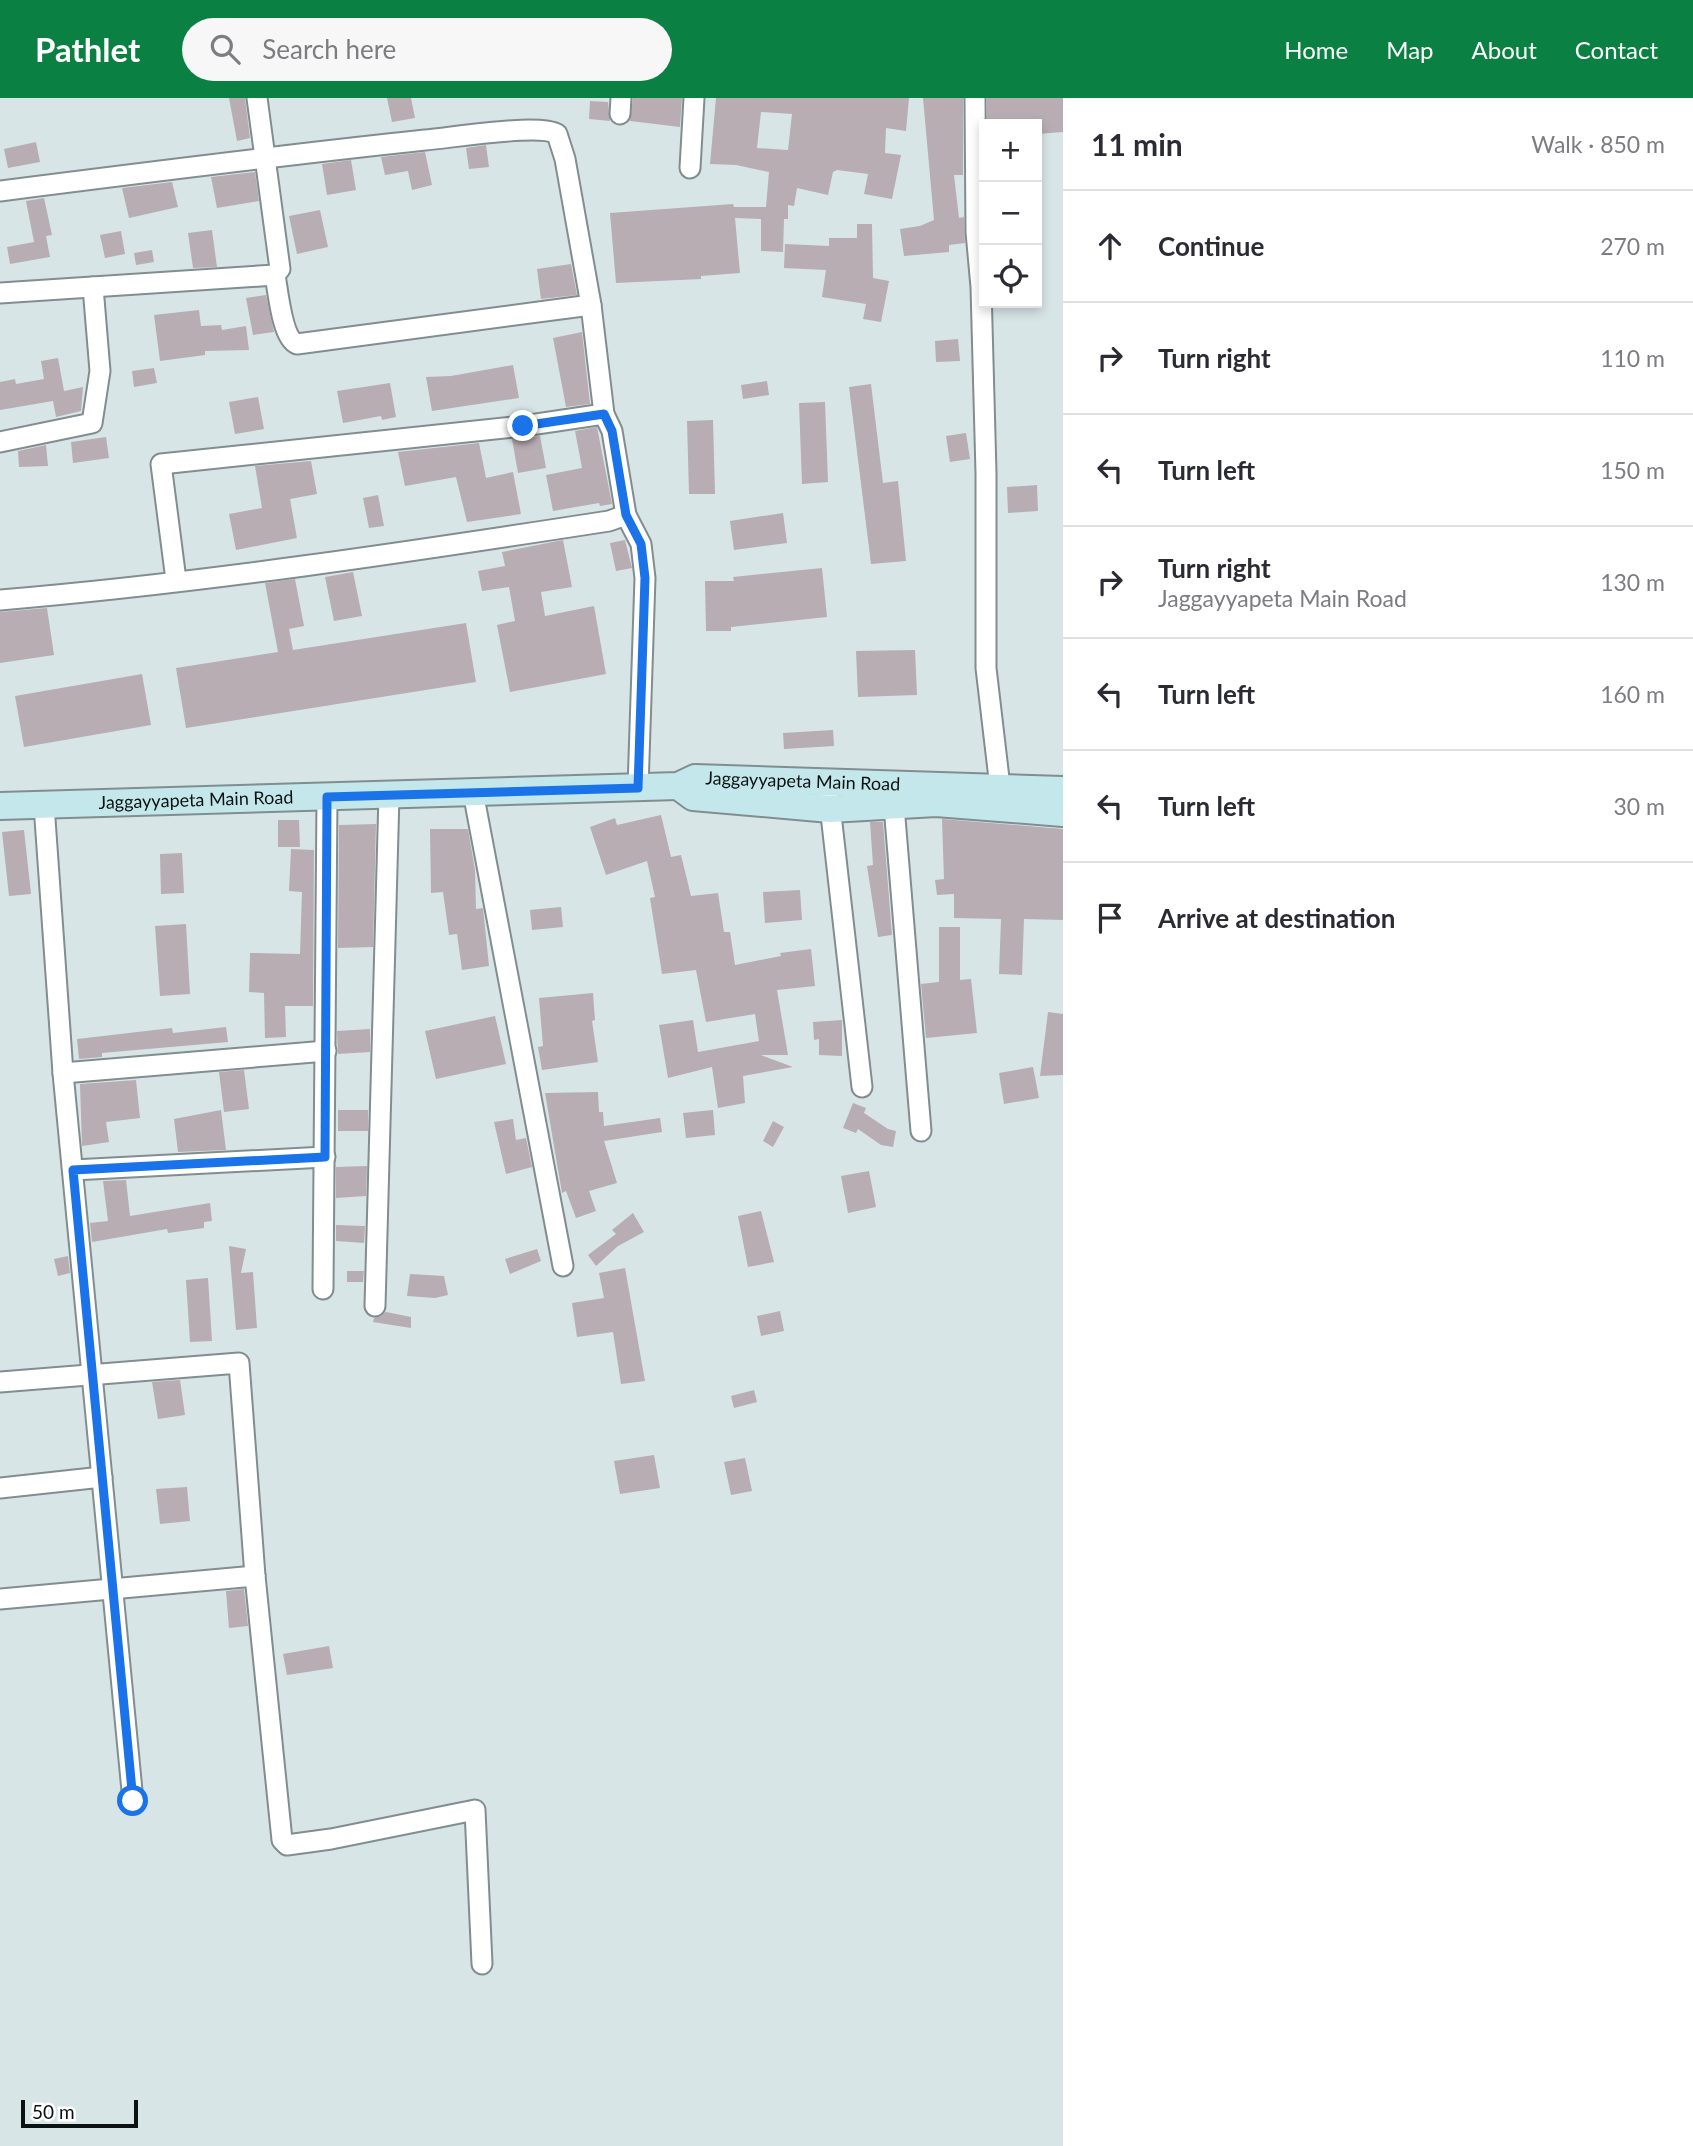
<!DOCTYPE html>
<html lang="en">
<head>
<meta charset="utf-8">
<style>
	body { margin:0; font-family:Lato,sans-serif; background:#f7f7f7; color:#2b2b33 }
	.controls { position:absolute; right:21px; top:21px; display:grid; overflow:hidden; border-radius:0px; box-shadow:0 4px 10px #0003 }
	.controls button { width:63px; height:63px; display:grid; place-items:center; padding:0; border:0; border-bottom:2px solid #e1e1e2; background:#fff; color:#2b2b33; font:35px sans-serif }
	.scale { position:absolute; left:21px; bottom:18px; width:117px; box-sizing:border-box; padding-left:7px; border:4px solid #0c1111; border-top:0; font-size:19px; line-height:24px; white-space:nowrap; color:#0c1111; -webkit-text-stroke:5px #fff; paint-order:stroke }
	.stop { position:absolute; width:21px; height:21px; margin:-16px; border:5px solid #1a73e8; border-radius:50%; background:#fff }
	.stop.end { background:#1a73e8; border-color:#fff; box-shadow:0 2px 7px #0008 }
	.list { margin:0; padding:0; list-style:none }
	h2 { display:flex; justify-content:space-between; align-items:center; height:91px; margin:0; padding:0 28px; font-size:30px }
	h2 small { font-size:23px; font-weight:400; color:#7c7c81 }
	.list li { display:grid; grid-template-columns:46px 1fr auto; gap:21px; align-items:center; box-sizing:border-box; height:112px; padding:0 28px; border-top:2px solid #e1e1e2 }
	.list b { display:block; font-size:26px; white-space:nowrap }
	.list p { margin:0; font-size:23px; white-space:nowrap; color:#7c7c81 }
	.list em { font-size:23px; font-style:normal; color:#7c7c81 }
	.icon { flex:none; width:38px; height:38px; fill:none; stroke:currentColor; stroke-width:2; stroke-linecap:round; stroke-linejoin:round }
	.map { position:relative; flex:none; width:1063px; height:2048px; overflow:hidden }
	header { display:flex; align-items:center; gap:42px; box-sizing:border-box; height:98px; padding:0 35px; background:#0b8043; color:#fff }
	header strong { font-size:33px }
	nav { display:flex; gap:38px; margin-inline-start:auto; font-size:24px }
	.search { width:490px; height:63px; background:#f7f7f7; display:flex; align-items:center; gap:18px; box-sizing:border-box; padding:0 24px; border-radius:38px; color:#7c7c81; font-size:26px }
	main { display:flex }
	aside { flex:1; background:#fff }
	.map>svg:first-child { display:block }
	.building { fill:#b8adb2; fill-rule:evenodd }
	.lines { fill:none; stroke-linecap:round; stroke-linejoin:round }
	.minor-casing { stroke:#818d8f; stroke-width:23 }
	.secondary-casing { stroke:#818d8f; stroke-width:30 }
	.minor { stroke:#fff; stroke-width:19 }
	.secondary { stroke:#c4e7eb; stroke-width:26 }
	.route { stroke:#1a73e8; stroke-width:9 }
	.labels { text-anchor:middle; stroke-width:6; stroke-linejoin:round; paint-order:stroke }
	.street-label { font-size:18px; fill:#0c1111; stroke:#fff }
</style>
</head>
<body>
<header>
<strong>Pathlet</strong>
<div class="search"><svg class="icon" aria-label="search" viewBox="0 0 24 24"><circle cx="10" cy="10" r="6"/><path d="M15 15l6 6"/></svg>Search here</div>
<nav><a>Home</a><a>Map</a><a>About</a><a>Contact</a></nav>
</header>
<main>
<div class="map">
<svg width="1063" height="2048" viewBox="0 0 1063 2048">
	<rect width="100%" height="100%" fill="#d8e5e7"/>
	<g class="building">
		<path d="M229 0H245L250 40 237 43Z"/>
		<path d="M387 0H411L415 20 392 24Z"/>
		<path d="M633 0H682L680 29 630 23Z"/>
		<path d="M716 0H909L906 33 886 30 885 55 901 57 892 101 864 96 868 76 837 72 833 74 828 97 797 90 794 108 788 107V121H784L783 154 761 153V121L735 120 740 175 701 178V181L616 185 610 115 733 106 734 109H766L769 74 736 67 710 66ZM761 14 792 16 788 52 757 50Z"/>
		<path d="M923 0H963V77H954L959 120 964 119 965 145 949 147V154L904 158 900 131 920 128 934 122Z"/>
		<path d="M987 0H1063V34L1037 36V26H987Z"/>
		<path d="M590 3 608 4 610 23 589 21Z"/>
		<path d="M36 44 40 64 8 70 4 51Z"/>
		<path d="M486 47 489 69 469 71 466 50Z"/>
		<path d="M425 54 432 87 412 92 408 73 385 77 381 59Z"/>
		<path d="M351 62 356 92 327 97 322 66Z"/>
		<path d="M255 74 259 103 217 110 211 79Z"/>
		<path d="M172 84 178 109 129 120 122 90Z"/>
		<path d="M44 100 52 137 46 138 50 159 10 166 7 149 34 144 26 103Z"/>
		<path d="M320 112 328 149 297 156 289 118Z"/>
		<path d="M857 126H872L873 180 889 183 881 224 863 221 866 206 822 199 826 172 784 170 785 146 829 148V140H857Z"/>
		<path d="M212 132 217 169 193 170 188 135Z"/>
		<path d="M121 133 125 156 105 160 100 137Z"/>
		<path d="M152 152 154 164 136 167 134 155Z"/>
		<path d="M571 166 577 197 541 201 537 171Z"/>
		<path d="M266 197 274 234 253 237 246 200Z"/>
		<path d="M199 212 201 228 221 227 222 232 246 228 249 252 205 253V257L160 263 154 217Z"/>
		<path d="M582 234 590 306 566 309 553 240Z"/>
		<path d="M958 241 960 263 936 264 935 243Z"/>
		<path d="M58 260 64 293 83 289 81 313 56 319 53 303 0 312V284L15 281 16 286 44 281 41 263Z"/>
		<path d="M513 267 519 300 432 313 426 279 451 278Z"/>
		<path d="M154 270 157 285 134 289 132 273Z"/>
		<path d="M767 283 769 297 743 301 741 287Z"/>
		<path d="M390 285 396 319 382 322 381 318 343 325 337 293Z"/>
		<path d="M871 286 883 385 898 383 906 463 871 466 849 289Z"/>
		<path d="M258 299 264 331 235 336 229 304Z"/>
		<path d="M825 304 828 384 802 386 799 305Z"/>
		<path d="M713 322 715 396H689L687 323Z"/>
		<path d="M597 329 612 406 600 408 599 405 553 413 546 377 582 370 575 333Z"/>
		<path d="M966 335 970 361 950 364 946 338Z"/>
		<path d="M540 338 546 370 518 375 512 341Z"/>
		<path d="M106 339 109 360 73 365 71 344Z"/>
		<path d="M479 345 486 380 513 374 521 416 467 424 456 379 405 388 398 354Z"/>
		<path d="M46 347 48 368 19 369 18 353Z"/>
		<path d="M311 363 317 396 290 401 297 440 236 452 229 416 262 410 255 368Z"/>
		<path d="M1037 387 1038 413 1008 415 1007 389Z"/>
		<path d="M378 397 384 428 369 430 363 400Z"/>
		<path d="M783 415 787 445 734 452 730 423Z"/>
		<path d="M563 442 572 489 541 494 545 518 594 508 606 576 510 594 497 527 515 523 509 489 482 493 478 473 505 468 502 454Z"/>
		<path d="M625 442 632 470 616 473 610 445Z"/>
		<path d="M822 470 827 519 731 529V533H706L705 483H734L733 479Z"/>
		<path d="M353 474 362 518 334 523 325 479Z"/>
		<path d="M295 481 304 528 289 531 293 552 466 525 476 584 186 630 176 570 278 554 265 485Z"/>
		<path d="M47 510 54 557 0 565V514Z"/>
		<path d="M915 552 917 597 858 599 856 553Z"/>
		<path d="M142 576 151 627 24 649 15 598Z"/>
		<path d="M833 632 834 648 784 651 783 635Z"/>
		<path d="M661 717 671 759 681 757 691 798 718 795 724 834H730L735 867 781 858 780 855 811 851 815 888 777 892 788 957H761L793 969 743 978 745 1005 718 1010 712 969 668 980 659 927 693 922 698 954 759 943 755 916 706 924 696 872 662 876 650 800 655 799 647 763 606 777 590 729 615 720 617 727Z"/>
		<path d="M942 721 1063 731V822L1024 821 1022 877 999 876 1001 821 954 820V796L937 797 935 782 944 781Z"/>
		<path d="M278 722H299L300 749H278Z"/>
		<path d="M870 724H883L892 837 878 839 867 768 873 767Z"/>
		<path d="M376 726 373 849 338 850 339 727Z"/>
		<path d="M430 731H468L475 772 476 811 483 810 489 868 462 872 457 836 449 837 443 794 431 795Z"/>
		<path d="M24 732 31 796 9 798 2 734Z"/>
		<path d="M291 751 314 752 313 908H285L286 939 265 940 264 895 249 894 250 855 300 856 302 794 289 793Z"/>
		<path d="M182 755 184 795 161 796 160 756Z"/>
		<path d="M800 792 802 822 765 825 763 794Z"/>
		<path d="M561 809 563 829 532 832 530 812Z"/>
		<path d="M186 826 190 896 160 898 155 828Z"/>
		<path d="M939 829H960V882L971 881 977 935 926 940 921 886 939 884Z"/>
		<path d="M593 895 595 922 592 923 598 964 542 972 538 949 543 948 539 900Z"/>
		<path d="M1048 914 1063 916V977L1040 978Z"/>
		<path d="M495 918 506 966 436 981 425 933Z"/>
		<path d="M842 922V958L819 957V941L814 942 813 924Z"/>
		<path d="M226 929 228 944 102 955V959L79 961 77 941 172 930 173 935Z"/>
		<path d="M370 931V954L338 956 337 933Z"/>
		<path d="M1033 969 1039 1000 1004 1006 999 975Z"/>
		<path d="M244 972 249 1011 224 1014 219 974Z"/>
		<path d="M136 982 140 1020 106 1024 109 1044 82 1048 80 986Z"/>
		<path d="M598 994 599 1014H603L604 1028 660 1020 662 1034 604 1043 617 1085 589 1093 596 1113 576 1120 566 1093 562 1095 545 995Z"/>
		<path d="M853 1005 866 1010 864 1015 888 1031 896 1033 893 1049 881 1047 858 1031 856 1035 843 1030Z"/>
		<path d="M221 1012 226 1052 178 1054 174 1021Z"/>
		<rect x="338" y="1012" width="30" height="21"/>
		<path d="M713 1012 715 1037 686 1040 683 1015Z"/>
		<path d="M513 1021 516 1042 526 1040 532 1069 506 1076 494 1024Z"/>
		<path d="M773 1023 784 1029 773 1049 763 1043Z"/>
		<path d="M367 1068 366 1098 336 1100V1069Z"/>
		<path d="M869 1073 876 1109 848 1115 841 1078Z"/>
		<path d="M126 1082 130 1118 210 1105 212 1123 204 1124V1130L168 1135 167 1131 92 1144 90 1125 108 1123 103 1083Z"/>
		<path d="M761 1113 774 1164 748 1169 738 1118Z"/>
		<path d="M633 1115 644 1134 618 1148 596 1168 588 1157 616 1136 612 1132Z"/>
		<path d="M336 1127 365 1128 364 1145 336 1143Z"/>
		<path d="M229 1148 246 1151 241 1175 253 1174 257 1230 236 1232Z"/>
		<path d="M537 1151 541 1163 510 1176 505 1161Z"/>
		<path d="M68 1158 70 1175 58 1178 54 1161Z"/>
		<path d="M625 1170 645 1283 621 1286 613 1234 577 1239 572 1205 604 1200 599 1175Z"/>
		<path d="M347 1173H364L363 1184H347Z"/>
		<path d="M410 1176 444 1178 448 1197 435 1200 407 1198Z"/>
		<path d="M208 1180 212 1243 190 1244 186 1182Z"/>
		<path d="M780 1213 784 1233 761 1238 757 1218Z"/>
		<path d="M386 1214 411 1219V1230L373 1224 374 1220Z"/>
		<path d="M180 1282 185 1317 158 1321 152 1284Z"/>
		<path d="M754 1292 757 1304 734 1310 731 1298Z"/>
		<path d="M654 1357 660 1390 620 1396 614 1363Z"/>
		<path d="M745 1360 752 1393 731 1397 724 1364Z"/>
		<path d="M187 1389 190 1423 160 1426 156 1391Z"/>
		<path d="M244 1491 248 1528 229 1530 226 1493Z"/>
		<path d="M329 1548 333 1570 287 1577 283 1556Z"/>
	</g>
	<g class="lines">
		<defs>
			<g id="minor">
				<path d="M257 0 280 171 275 177C278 193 282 240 297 246L591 207"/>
				<path d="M975 0 976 134 981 189 986 375V570L1000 689"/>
				<path d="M620 16 621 0"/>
				<path d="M690 70 694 0"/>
				<path d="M0 93C141 75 283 57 425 42 451 40 538 25 557 36L565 61 591 207 604 316 612 333 626 417 641 446 645 480 638 690"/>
				<path d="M0 195 275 177"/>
				<path d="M0 344 92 325 100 273 93 189"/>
				<path d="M176 482 161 366 523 328 604 316"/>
				<path d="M0 502C203 485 408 454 609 423L626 417"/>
				<path d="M473 694 563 1168"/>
				<path d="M893 696 921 1033"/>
				<path d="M829 699 862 989"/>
				<path d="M44 707 63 975 133 1703"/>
				<path d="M63 975 326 953"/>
				<path d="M73 1072 325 1059"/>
				<path d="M323 1191 327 699"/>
				<path d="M375 1208 389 697"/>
				<path d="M0 1284 239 1265 255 1478 282 1742 287 1747 331 1741 475 1712 482 1866"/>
				<path d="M0 1390 102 1379"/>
				<path d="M0 1501 255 1478"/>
			</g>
			<g id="secondary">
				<path d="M678 688 693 699 830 711 936 705 1063 715"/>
				<path id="s1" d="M0 708 678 688 695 680 1063 692"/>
			</g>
		</defs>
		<use href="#minor" class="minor-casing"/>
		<use href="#secondary" class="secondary-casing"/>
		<use href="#minor" class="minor"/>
		<use href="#secondary" class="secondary"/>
	</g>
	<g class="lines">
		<path class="route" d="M133 1703 73 1072 325 1059 327 699 638 690 645 480 641 446 626 417 612 333 604 316 523 328"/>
	</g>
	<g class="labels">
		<g class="street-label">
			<text dy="6" stroke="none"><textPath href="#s1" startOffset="805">Jaggayyapeta Main Road</textPath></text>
			<text dy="6" stroke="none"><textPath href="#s1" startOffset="196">Jaggayyapeta Main Road</textPath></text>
		</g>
	</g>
</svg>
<div class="controls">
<button>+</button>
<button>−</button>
<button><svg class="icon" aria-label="locate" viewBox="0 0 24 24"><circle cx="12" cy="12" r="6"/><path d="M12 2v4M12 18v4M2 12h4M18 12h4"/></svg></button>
</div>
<div class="scale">50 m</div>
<div class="stop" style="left:133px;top:1703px"></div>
<div class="stop end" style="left:523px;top:328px"></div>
</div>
<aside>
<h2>11 min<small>Walk · 850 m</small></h2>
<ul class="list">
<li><svg class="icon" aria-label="ahead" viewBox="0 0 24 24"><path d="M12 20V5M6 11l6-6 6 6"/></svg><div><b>Continue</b></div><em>270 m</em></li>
<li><svg class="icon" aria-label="right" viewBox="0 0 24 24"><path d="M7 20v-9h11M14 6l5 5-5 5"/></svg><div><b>Turn right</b></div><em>110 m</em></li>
<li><svg class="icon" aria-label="left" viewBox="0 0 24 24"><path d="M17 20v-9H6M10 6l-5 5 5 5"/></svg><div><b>Turn left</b></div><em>150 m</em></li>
<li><svg class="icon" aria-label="right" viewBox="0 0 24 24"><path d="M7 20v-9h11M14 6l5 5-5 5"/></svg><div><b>Turn right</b><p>Jaggayyapeta Main Road</p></div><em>130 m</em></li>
<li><svg class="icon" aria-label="left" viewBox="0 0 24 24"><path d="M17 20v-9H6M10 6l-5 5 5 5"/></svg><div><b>Turn left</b></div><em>160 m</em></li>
<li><svg class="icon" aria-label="left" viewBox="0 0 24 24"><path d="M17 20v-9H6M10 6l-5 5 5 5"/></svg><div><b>Turn left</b></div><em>30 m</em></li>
<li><svg class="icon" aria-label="arrive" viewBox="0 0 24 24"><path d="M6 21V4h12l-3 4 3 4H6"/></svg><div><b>Arrive at destination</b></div></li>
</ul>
</aside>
</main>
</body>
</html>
